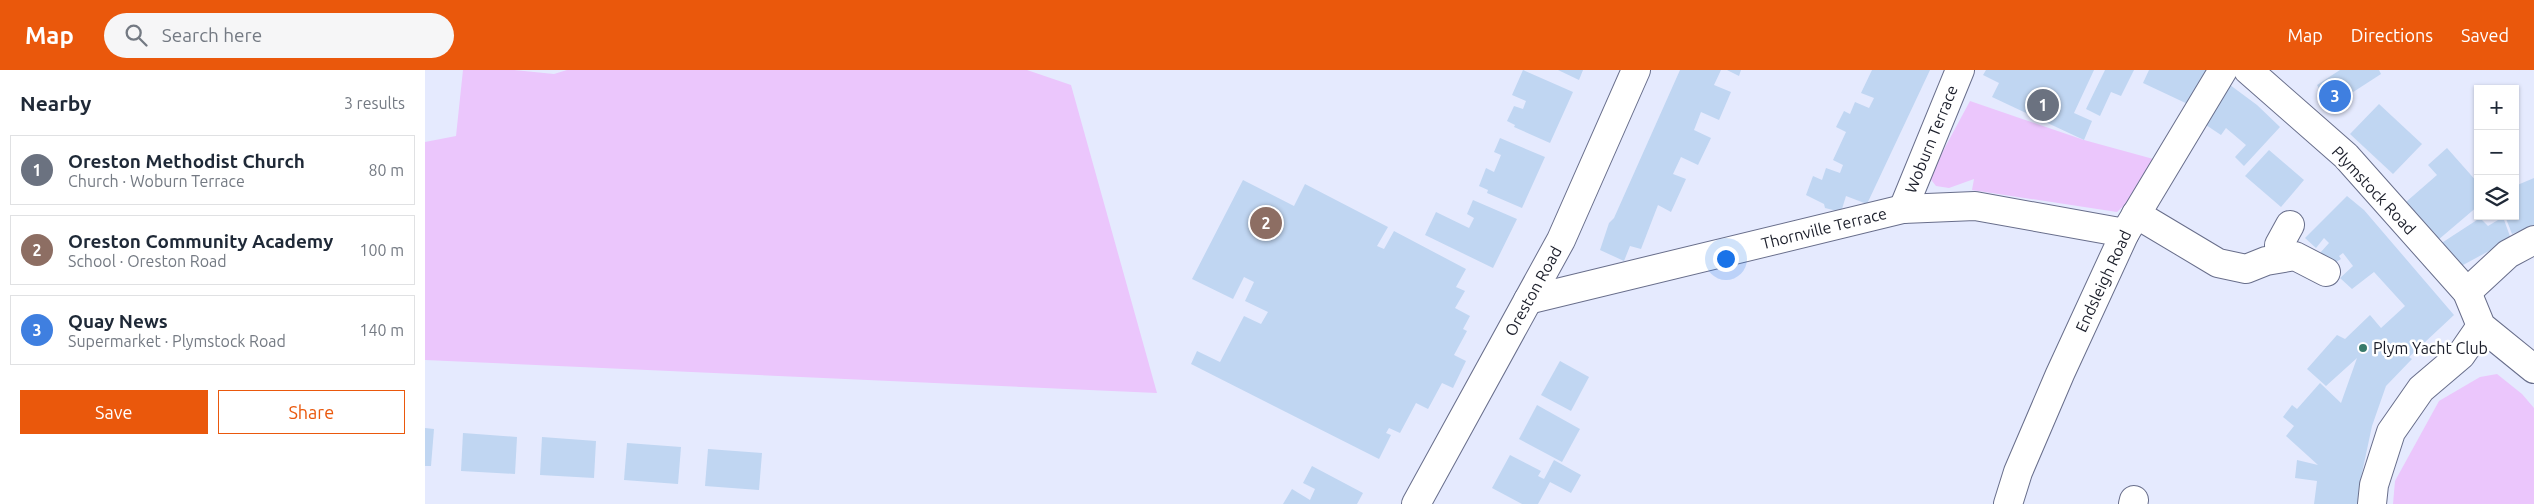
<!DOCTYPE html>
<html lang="en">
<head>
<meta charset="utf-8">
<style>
	body { margin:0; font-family:Ubuntu,sans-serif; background:#f6f6f7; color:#1f2937 }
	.controls { position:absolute; right:15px; top:15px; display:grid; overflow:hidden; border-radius:0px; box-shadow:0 1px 4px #0004 }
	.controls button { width:45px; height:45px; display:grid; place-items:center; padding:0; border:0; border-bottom:1px solid #e0e1e3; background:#fff; color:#1f2937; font:25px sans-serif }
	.you { position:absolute; left:1300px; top:188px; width:18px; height:18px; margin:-12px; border:4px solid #fff; border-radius:50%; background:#1a73e8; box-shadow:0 0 0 8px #1a73e833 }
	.badge { display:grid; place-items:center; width:32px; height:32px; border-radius:50%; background:#ea580c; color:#fff; font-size:16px; font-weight:700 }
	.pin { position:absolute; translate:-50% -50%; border:2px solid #fff; box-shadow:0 1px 5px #0006 }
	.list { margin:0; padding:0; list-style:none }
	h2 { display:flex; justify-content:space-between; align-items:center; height:65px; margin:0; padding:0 20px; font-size:21px }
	h2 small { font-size:16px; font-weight:400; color:#747a83 }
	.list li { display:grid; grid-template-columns:32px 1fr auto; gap:15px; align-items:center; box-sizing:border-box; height:70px; margin:0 10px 10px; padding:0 10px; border:1px solid #e0e1e3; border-radius:0px }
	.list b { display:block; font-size:19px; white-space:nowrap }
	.list p { margin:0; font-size:16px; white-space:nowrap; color:#747a83 }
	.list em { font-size:16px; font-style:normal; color:#747a83 }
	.actions { display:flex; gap:10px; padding:15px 20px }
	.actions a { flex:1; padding:11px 0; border:1px solid #ea580c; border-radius:0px; text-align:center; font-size:18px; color:#ea580c }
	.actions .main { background:#ea580c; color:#fff }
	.icon { flex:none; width:28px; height:28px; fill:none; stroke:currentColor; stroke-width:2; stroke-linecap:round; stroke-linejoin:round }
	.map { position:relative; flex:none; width:2109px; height:434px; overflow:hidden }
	header { display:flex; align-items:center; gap:30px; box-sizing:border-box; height:70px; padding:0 25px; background:#ea580c; color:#fff }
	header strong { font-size:24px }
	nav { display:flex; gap:28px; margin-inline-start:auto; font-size:18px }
	.search { width:350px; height:45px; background:#f6f6f7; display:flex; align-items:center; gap:12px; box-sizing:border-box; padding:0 18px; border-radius:28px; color:#747a83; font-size:19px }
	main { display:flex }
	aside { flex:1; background:#fff }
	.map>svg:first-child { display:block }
	.green { fill:#ebc6fc }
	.building { fill:#c0d6f2 }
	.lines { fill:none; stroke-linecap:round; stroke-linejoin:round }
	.minor-casing { stroke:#686e8b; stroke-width:30 }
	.minor { stroke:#fff; stroke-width:28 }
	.poi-dot { fill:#387a6b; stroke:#fff; stroke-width:2 }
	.labels { text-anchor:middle; stroke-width:5; stroke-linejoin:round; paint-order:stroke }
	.street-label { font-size:16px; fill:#1b1e2a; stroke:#fff }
	.poi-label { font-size:16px; fill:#1b1e2a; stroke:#fff; text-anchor:start }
</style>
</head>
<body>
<header>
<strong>Map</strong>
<div class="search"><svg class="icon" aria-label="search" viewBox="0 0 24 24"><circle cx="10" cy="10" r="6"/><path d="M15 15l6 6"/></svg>Search here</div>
<nav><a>Map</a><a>Directions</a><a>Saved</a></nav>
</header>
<main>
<aside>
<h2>Nearby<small>3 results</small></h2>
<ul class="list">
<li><span class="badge" style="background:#6b7280">1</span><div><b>Oreston Methodist Church</b><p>Church · Woburn Terrace</p></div><em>80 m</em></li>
<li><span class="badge" style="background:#8d6e63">2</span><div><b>Oreston Community Academy</b><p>School · Oreston Road</p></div><em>100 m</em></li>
<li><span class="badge" style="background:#3f7fe0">3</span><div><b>Quay News</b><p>Supermarket · Plymstock Road</p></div><em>140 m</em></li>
</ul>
<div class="actions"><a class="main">Save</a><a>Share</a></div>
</aside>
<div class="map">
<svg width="2109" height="434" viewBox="0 0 2109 434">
	<rect width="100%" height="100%" fill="#e5eafe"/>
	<g class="green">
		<path d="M38 0H89L129 4 142 0H602L646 15 732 323 0 290V72L31 66Z"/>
		<path d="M1545 31 1659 70 1732 90 1707 128 1692 142 1547 120 1549 109 1524 118 1511 116 1504 107Z"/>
		<path d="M2072 304 2097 324 2109 338V434H1968L1970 411 2014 331 2055 307Z"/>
	</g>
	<g class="building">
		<path d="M1098 0 1148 22 1125 73 1089 57 1090 55 1082 51 1089 36 1098 39 1101 31 1087 25Z"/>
		<path d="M1133 0H1158L1154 10Z"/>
		<path d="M1255 0H1296L1289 15 1306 22 1294 50 1276 42 1269 60 1286 68 1273 95 1256 87 1248 104 1261 109 1246 142 1233 135 1216 179 1205 176 1199 191 1175 180 1184 153 1189 148Z"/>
		<path d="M1302 0H1316L1314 6Z"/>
		<path d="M1447 0H1505L1442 134 1421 126 1416 142 1400 138 1399 134 1381 125 1388 106 1397 110 1401 98 1415 103 1418 95 1408 90 1421 62 1411 57 1419 41 1425 44 1430 32 1444 38 1449 28 1436 23Z"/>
		<path d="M1561 0H1669L1649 43 1667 51 1659 70 1567 27 1574 13 1558 5Z"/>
		<path d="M1680 0H1709L1696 26 1686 22 1675 46 1661 39Z"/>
		<path d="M1724 0H1780L1786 3 1769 37 1718 13Z"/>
		<path d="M1915 0H1954L1956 4 1905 37 1892 15Z"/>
		<path d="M1801 12 1832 35 1855 57 1819 96 1810 87 1821 75 1801 58 1796 65 1781 55 1787 47 1780 43Z"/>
		<path d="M1954 34 1997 74 1968 104 1925 64Z"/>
		<path d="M1075 68 1120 87 1097 138 1062 123 1063 120 1054 116 1061 98 1069 102 1076 85 1069 82Z"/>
		<path d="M2022 78 2053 113V136L2013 170 1981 132 2012 105 2003 95Z"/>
		<path d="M1844 80 1879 110 1856 137 1820 106Z"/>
		<path d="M2109 108V155L2087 164 2080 146H2090V116Z"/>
		<path d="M818 110 869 136 880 114 963 157 952 176 959 179 969 161 1041 199 1031 217 1040 221 1030 238 1045 246 1038 259 1042 261 1029 285 1041 291 1028 318 1017 313 1003 339 991 333 975 363 964 358 961 363 966 365 954 389 766 294 772 281 795 292 819 246 836 254 843 242 820 231 829 212 819 207 808 229 767 209Z"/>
		<path d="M1922 126 1939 140 2029 245 1984 287 1987 289 1961 316 1947 356 1934 417 1933 434H1889L1892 411 1870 408 1872 390 1893 395 1861 366 1869 356 1858 347 1867 335 1872 339 1895 313 1916 333 1932 288 1901 316 1882 299 1912 265 1920 269 1945 245 1956 258 1980 236 1949 202 1927 219 1915 208 1928 196 1918 183 1914 186 1916 189 1908 194 1895 183 1904 173 1899 168 1891 178 1880 168Z"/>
		<path d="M1048 130 1092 149 1068 198 1000 165 1011 142 1044 158 1049 148 1042 144Z"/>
		<path d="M2078 147 2086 169 2027 201 2012 176 2055 148 2063 156Z"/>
		<path d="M1135 291 1164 307 1146 341 1116 325Z"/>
		<path d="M1112 335 1155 359 1137 392 1094 369Z"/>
		<path d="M0 358 9 359 6 396H0Z"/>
		<path d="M38 363 92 367 90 404 36 401Z"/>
		<path d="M117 367 171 371 169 408 115 405Z"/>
		<path d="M202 373 256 377 253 414 199 410Z"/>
		<path d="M283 379 337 383 334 420 280 416Z"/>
		<path d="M1085 385 1116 401 1113 406 1119 409 1129 390 1156 405 1146 423 1125 412 1113 434H1097L1067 418Z"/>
		<path d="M887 396 938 423 932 434H858L867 419 885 430 890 419 878 413Z"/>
	</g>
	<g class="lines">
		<defs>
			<g id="minor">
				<path d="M1823 0 1921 86 2042 222 2056 256 2109 299"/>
				<path d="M1478 139 1535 0"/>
				<path d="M1711 144 1793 193 1821 199 1841 191 1870 186 1901 202"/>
				<path d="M1855 188 1854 175 1865 155"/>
				<path d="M2042 222 2083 184 2109 170"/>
				<path d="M1103 230 1478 139 1550 136 1700 163"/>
				<path d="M991 434 1136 170 1211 0"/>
				<path d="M1583 434 1593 402 1635 304 1700 163 1798 0"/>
				<path d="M1708 434 1709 430"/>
				<path d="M1947 434 1949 415 1966 362 1996 319 2036 285 2056 256"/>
			</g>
		</defs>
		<use href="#minor" class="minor-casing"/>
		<use href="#minor" class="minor"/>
	</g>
	<circle class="poi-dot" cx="1938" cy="278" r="5"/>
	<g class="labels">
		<g class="street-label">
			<text transform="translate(1506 69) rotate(-68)" y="6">Woburn Terrace</text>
			<text transform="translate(1949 120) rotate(47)" y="6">Plymstock Road</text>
			<text transform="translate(1399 158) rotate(-14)" y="6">Thornville Terrace</text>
			<text transform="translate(1678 211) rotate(-65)" y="6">Endsleigh Road</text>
			<text transform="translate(1108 221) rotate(-61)" y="6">Oreston Road</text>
		</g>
		<g class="poi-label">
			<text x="1948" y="284">Plym Yacht Club</text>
		</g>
	</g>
</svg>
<div class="controls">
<button>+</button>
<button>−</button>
<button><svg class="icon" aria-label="layers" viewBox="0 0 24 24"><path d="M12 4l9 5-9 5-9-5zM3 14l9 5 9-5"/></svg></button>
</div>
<div class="you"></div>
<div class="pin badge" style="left:1618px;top:35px;background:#6b7280">1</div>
<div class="pin badge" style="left:841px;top:153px;background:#8d6e63">2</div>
<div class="pin badge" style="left:1910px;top:26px;background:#3f7fe0">3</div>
</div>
</main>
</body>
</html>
